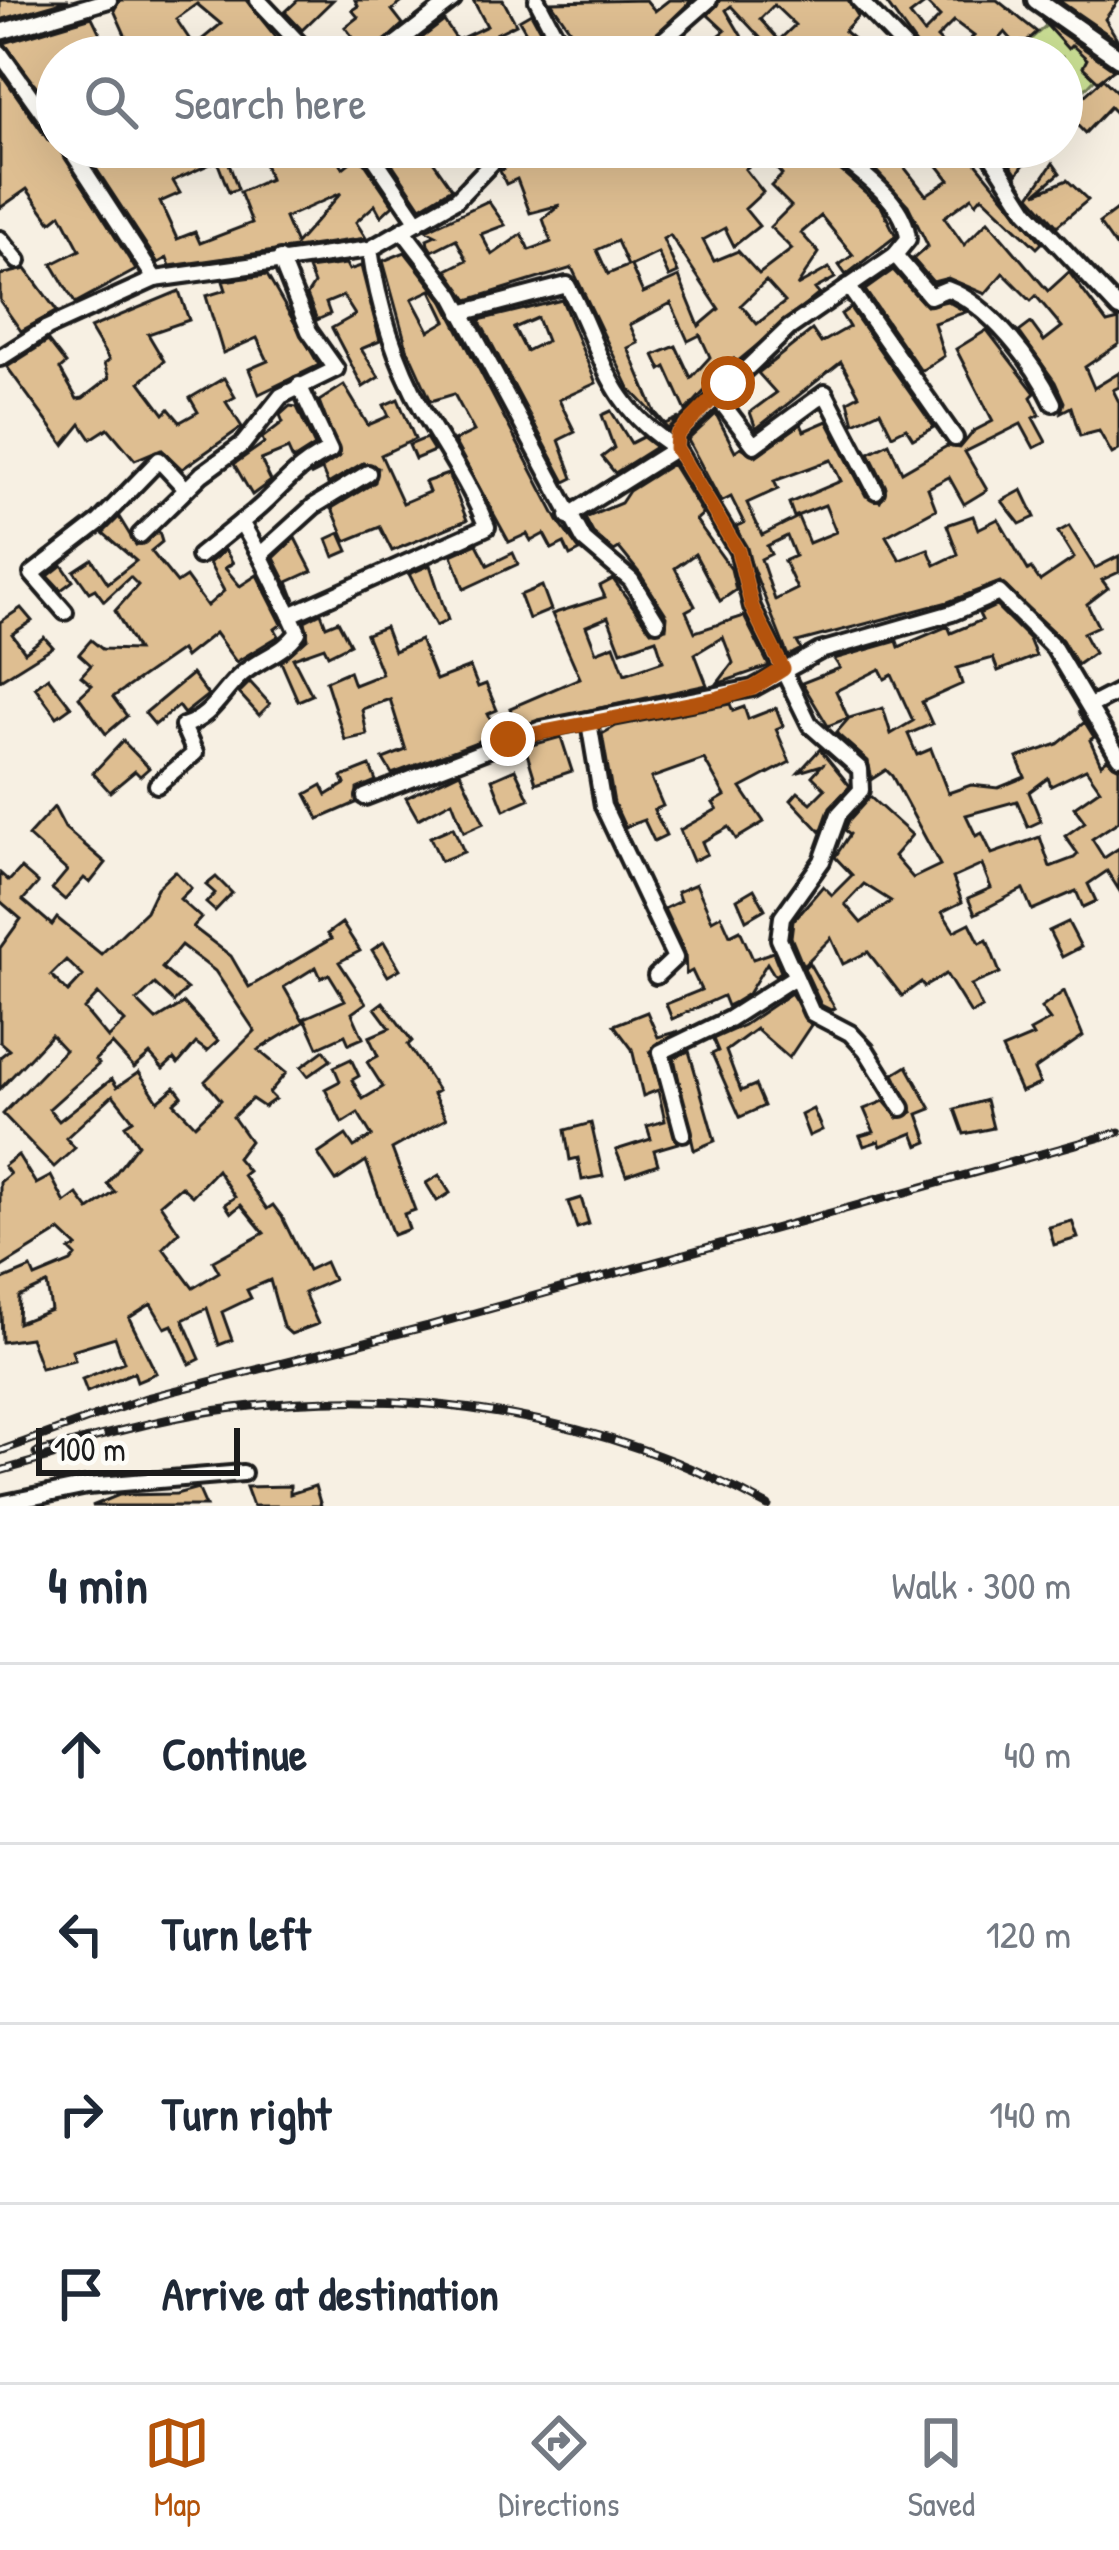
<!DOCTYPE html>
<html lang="en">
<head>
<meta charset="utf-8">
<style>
	body { margin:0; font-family:"Patrick Hand",sans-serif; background:#f6f6f7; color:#1f2937 }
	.scale { position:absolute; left:36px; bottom:30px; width:204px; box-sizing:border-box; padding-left:12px; border:6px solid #1c1c1c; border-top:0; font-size:33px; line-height:42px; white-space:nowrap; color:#1c1c1c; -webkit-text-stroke:9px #fdfcf7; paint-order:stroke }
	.stop { position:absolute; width:36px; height:36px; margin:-27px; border:9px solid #b45309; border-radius:50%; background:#fff }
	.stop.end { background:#b45309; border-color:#fff; box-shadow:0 3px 12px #0008 }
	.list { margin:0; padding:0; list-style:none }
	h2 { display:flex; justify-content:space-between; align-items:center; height:156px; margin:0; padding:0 48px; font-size:51px }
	h2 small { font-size:39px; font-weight:400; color:#747a83 }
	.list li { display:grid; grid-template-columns:78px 1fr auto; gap:36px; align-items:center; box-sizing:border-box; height:180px; padding:0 48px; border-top:3px solid #e0e1e3 }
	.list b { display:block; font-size:45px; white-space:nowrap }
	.list em { font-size:39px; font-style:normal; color:#747a83 }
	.icon { flex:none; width:66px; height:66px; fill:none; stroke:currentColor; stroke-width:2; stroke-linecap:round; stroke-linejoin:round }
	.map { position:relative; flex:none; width:1119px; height:1506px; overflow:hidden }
	.search { position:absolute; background:#fff; box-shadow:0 12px 48px #0002; left:36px; right:36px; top:36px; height:132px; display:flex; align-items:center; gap:30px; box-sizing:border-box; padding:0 42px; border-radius:66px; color:#747a83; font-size:45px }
	.sheet { height:876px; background:#fff }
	nav { display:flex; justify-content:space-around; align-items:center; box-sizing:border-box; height:168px; border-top:3px solid #e0e1e3; background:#fff; font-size:33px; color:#747a83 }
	nav a { display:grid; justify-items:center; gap:6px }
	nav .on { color:#b45309 }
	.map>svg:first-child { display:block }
	.green { fill:#cadf94; stroke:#737e58; stroke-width:3 }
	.building { fill:#debe91; stroke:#1c1c1c; stroke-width:3; fill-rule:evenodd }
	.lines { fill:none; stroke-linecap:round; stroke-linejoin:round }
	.minor-casing { stroke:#1c1c1c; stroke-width:22 }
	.tertiary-casing { stroke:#1c1c1c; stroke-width:26 }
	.minor { stroke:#fdfcf7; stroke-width:14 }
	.tertiary { stroke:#fdfcf7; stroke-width:16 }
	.rail-casing { stroke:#1c1c1c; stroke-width:9 }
	.rail { stroke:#fdfcf7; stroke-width:4.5; stroke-dasharray:14; stroke-linecap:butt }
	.route { stroke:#b45309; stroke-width:15 }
</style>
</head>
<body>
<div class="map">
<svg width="1119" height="1506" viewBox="0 0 1119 1506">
	<rect width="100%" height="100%" fill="#f7f0e3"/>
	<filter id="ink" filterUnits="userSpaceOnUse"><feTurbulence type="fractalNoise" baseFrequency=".00833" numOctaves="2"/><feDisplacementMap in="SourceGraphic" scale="24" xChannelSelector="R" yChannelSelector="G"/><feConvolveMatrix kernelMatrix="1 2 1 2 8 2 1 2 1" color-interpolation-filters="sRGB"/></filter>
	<g filter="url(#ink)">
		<path class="green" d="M1048 24 1106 67 1062 114V57H1010Z"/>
		<g class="building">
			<path d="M0 0H69L0 20Z"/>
			<path d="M120 0H246L292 57H272L266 49 255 57H57V114L4 43 92 17 110 54 130 46 114 10ZM197 4 221 24 194 46 176 19Z"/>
			<path d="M298 0H333L302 30 285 12Z"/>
			<path d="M355 0H405L392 10 403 24 368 57 345 27 358 17 352 10 358 6Z"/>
			<path d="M473 0H503L516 24 496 34 508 57H397L444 21 457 40 487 26Z"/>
			<path d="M646 0 655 11 669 0H692L633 57H589L551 2Z"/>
			<path d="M720 0H848L858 16 844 31 867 50 861 57H801L790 44 777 56 731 6 726 10 754 57H692L725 31 708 15ZM774 5 795 25 779 40 760 19Z"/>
			<path d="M884 0H997L1037 32 1019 48 1005 32 982 57H925ZM926 3 940 17 924 33 910 15ZM954 21 974 36 953 54 937 38Z"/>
			<path d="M1058 0H1119L1105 19 1119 42Z"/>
			<path d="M531 13 545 39 534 46 519 20Z"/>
			<path d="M1041 19 1112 68 1114 69 1098 81 1083 67 1087 59 1072 45 1068 49Z"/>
			<path d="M0 72 48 140 57 144 136 270 75 303 52 264 80 250 61 214 51 222 27 189 0 208Z"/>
			<path d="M1103 79 1119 94V116L1110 107 1085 133 1074 122 1062 133V116Z"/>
			<path d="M82 147H95L104 163 136 147H239L226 155 238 189 229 192 217 161 173 181 180 193 160 202 177 239 195 232 200 243 252 223 240 192 270 179 259 151 268 147H333L343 168 359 155 393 205 381 216 375 205 356 222 366 238 170 266 167 258 158 263ZM341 193 296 244 285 218Z"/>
			<path d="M381 147H423L452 188 421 207Z"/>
			<path d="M533 147H780L794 164 814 147 881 206 896 236 846 275 839 265 853 255 821 216 801 233 819 253 797 286 829 268 835 278 815 289 819 294 737 362 734 359 686 411 666 367 661 370 654 355 676 346 691 378 710 357 700 335 688 341 671 303 630 325 638 343 628 348 655 412 665 424 679 418 668 429 629 388 572 268 468 300 447 270 467 260 456 239 432 251 428 245 427 239 436 235 426 230 488 201 505 225 481 234 492 255 522 234 529 250 551 242 543 219 560 205 530 213 517 179 506 184 500 171ZM765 154 782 175 771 186 791 206 770 227 792 249 759 274 738 251 714 261 703 240 725 228 734 246 759 226 745 209 763 192 745 169ZM670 235 719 309 699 326 679 277 643 293 631 266 658 253 669 277 678 273 663 239ZM617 241 628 266 608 274 597 250ZM766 281 785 302 757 324 741 305Z"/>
			<path d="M854 147H950V153L975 147 969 154 1042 243 1037 248 982 196 976 203 972 197 944 217 964 245 988 221 1048 291 1069 272 1107 323 1119 320V344L1085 367 1094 388 1119 373V387L1113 390 1119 402V450L1112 454 1099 431 1080 436 1071 407 1061 412 1064 402 1055 382 1019 332 1031 323 1044 341 1062 327 1036 296 1031 301 1003 273 985 294 948 278 933 282 913 259 928 246 908 205ZM925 149 949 180 926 195 901 163Z"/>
			<path d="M1013 147H1037L1017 174 1004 155Z"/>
			<path d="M1053 163 1060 173 1036 193 1067 180 1088 200 1057 226 1030 196Z"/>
			<path d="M1119 208V251L1099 223Z"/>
			<path d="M405 252 444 302 558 521 580 551 570 556 564 543 552 549 544 534 531 541 527 534 509 542 454 441 474 431 454 394 431 401 407 348 383 261ZM431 290 446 321 429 331 412 299Z"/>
			<path d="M346 264 349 270 361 266 380 341 361 349 379 377 363 387 332 328 355 315 343 296 326 303 330 314 317 320 307 295 314 284 308 269Z"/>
			<path d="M26 269 57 311 21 331 0 301V275Z"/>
			<path d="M893 270 926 306 947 301 966 312 934 323 944 356 921 371 865 290Z"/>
			<path d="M267 275 319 365 259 394 249 369 268 361 257 338 223 353 206 296 226 290 223 281Z"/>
			<path d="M179 291 189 320 148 334 164 361 140 382 164 414 169 409 180 422 198 412 190 398 224 378 235 397 226 402 242 427 182 469 161 449 135 460 108 428 91 439 81 424 64 445 7 367 48 341 66 364 60 369 77 399 83 398 109 378 104 364 109 360 90 328Z"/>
			<path d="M562 300 596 383 559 400 575 432 559 440 573 478 565 482 479 320ZM537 318 546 341 526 351 514 328Z"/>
			<path d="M850 308 934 427 913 439 906 428 892 435 880 411 854 423 848 401 859 395 841 362 756 429 750 412 776 393 758 373 812 330 821 343 849 327 841 314Z"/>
			<path d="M987 330 1035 393 1031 397 1040 415 1033 418 1046 442 1034 448 1021 424 965 452 987 490 964 504 949 477 928 488 936 509 886 536 900 560 928 549 935 565 958 554 947 525 973 516 978 529 998 519 1028 570 1031 568 1040 581 1074 558 1058 532 1069 526 1095 568 1119 556V572L1102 580 1108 588 1087 604 1098 626 1083 633 1094 653 1077 665 1062 640 1000 582 948 602 797 642 801 649 788 656 736 526 744 523 731 497 721 502 688 440 716 414 735 451 741 447 756 456 801 424 804 431 827 421 866 496 880 501 886 487 869 453 889 443 902 472 947 446 960 448 974 431 993 421 956 349ZM831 460 841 481 789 503 794 517 825 505 836 532 809 543 798 517 762 535 747 503 778 489 774 481ZM787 536 795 556 784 561 797 589 775 600 761 559 771 554 767 546Z"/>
			<path d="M344 385 368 425 389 416 384 405 398 399 415 439 381 455 403 503 429 492 425 482 448 474 467 520 392 551 380 527 346 541 332 508 375 482 378 468 363 463 328 484 322 470 310 476 340 456 319 401Z"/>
			<path d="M290 406 297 407 315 446 293 460 288 449 261 460 271 481 252 495 234 464 264 443 262 438 283 422 280 415Z"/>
			<path d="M611 411 631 443 643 437 656 447 615 473 602 457 614 448 602 415Z"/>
			<path d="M426 438 434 451 415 459 409 445Z"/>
			<path d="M672 464 703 514 696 520 731 569 736 590 720 601 695 554 675 568 695 606 686 611 695 632 744 616 769 666 717 684 733 663 723 637 695 654 707 685 516 726 510 708 580 678 552 614 605 597 600 586 613 579 651 631 666 628 667 616 640 574 619 548 614 551 593 533 585 518 621 503 629 491ZM608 617 621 651 656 639 663 661 625 674 614 645 596 652 586 626Z"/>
			<path d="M1022 490 1035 517 1020 524 1002 501Z"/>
			<path d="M119 517 136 545 159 532 162 542 151 551 177 583 186 577 207 606 224 591 209 563 225 550 233 563 225 568 240 586 257 575 282 624 275 629 279 636 236 662 215 633 185 657 181 650 113 697 127 716 106 734 79 697 92 685 81 676 91 665 79 654 91 640 102 649 137 650 115 611 138 585 130 577 104 601 95 589 89 592 74 571 92 559 108 583 136 561 103 533Z"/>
			<path d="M340 533 348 551 334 557 327 539Z"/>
			<path d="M295 538 312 571 288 582 295 600 274 558Z"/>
			<path d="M477 544 488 565 513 553 518 564 464 589 452 555Z"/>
			<path d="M62 565 73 581 61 590 48 576Z"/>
			<path d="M430 565 448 620 436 626 409 574Z"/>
			<path d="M542 586 551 610 529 619 520 595Z"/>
			<path d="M996 606 1029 639 1036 656 998 671 993 658 957 668 962 684 922 702 932 724 908 734 917 755 931 749 948 793 971 785 998 788 1025 777 1017 758 1058 744 1085 722 1078 711 1094 737 1090 740 1101 764 1107 759 1119 768V821L1092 839 1104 858 1119 848V890L1107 871 1088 884 1096 901 1083 907 1076 891 1032 910 1023 889 975 914 968 898 991 888 982 865 953 878 962 902 942 912 954 931 970 923 980 943 987 940 1000 973 971 985 982 1008 971 1014 946 974 924 987 921 982 902 996 868 952 843 964 831 938 803 966 791 937 793 921 823 886 832 895 852 875 835 857 850 834 845 830 849 820 870 797 912 835 894 856 913 878 940 865 892 776 886 770 872 779 868 761 836 733 849 718 883 708 891 734 913 721 892 675 885 679 880 669 836 691 848 718 828 726 802 683 840 668 834 659 897 641 899 647 948 626 951 633 982 620 979 614ZM1086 769 1100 789 1074 807 1085 822 1065 836 1078 854 1074 858 1050 867 1040 837 992 854 982 833 976 836 966 815 1017 801 1028 827 1041 821 1029 792 1048 778 1051 786ZM864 884 891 901 861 923 845 904Z"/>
			<path d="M21 608 32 621 12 634 25 652 44 637 53 647 0 680V622Z"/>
			<path d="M321 613 326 626 338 621 350 644 328 655 324 647 293 658 312 695 298 701 281 662 308 638 305 621Z"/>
			<path d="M385 627 394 651 420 640 436 680 470 667 478 687 486 684 497 710 488 714 498 734 392 774 383 759 406 750 390 699 362 709 367 735 345 740 326 681 349 671 354 685 382 674 366 634Z"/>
			<path d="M192 674 208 695 184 714 178 706 155 725 145 713Z"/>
			<path d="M48 677 71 707 57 717 35 687Z"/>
			<path d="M250 682 270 704 259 715 239 693Z"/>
			<path d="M730 704 733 711 744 707 748 719 776 708 783 726 776 729 790 762 741 788 764 822 736 839 729 827 702 842 707 854 693 861 680 830 717 809 713 803 725 796 704 759 651 778 663 806 654 810 666 835 654 841 644 820 625 827 614 803 602 734 616 726Z"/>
			<path d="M561 737 572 771 536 783 525 747Z"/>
			<path d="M123 741 149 768 140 776 135 771 110 792 93 773Z"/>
			<path d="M820 749 850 786 830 807 821 832 791 800 798 792 811 803 825 789 812 776 822 765 799 772Z"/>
			<path d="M370 766 376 781 357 789 356 803 319 819 306 794 322 785 327 795 345 784 342 777Z"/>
			<path d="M515 769 529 799 504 810 492 779Z"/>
			<path d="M460 772 484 823 464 832 452 801 418 819 406 798Z"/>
			<path d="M54 807 65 828 106 863 90 883 84 878 65 900 52 889 67 871 28 836Z"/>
			<path d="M453 827 464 852 441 861 430 837Z"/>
			<path d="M21 868 38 883 23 900 52 925 57 918 101 954 146 911 157 888 175 871 191 888 180 899 201 918 193 927 231 956 249 987 331 939 327 934 342 923 360 951 339 962 366 1003 352 1013 363 1038 349 1044 345 1035 318 1047 305 1018 345 1000 329 974 321 978 316 967 284 987 304 1022 258 1050 286 1073 269 1093 275 1099 264 1107 252 1099 233 1117 250 1141 237 1158 248 1171 243 1175 267 1209 273 1205 282 1217 308 1270 325 1262 333 1280 304 1293 318 1324 291 1334 283 1327 270 1280 247 1290 251 1298 222 1312 232 1340 219 1345 207 1308 183 1320 200 1359 190 1364 172 1325 165 1328 151 1304 129 1318 156 1373 137 1381 134 1372 87 1392 82 1379 124 1362 115 1337 72 1350 75 1360 41 1368 30 1338 2 1342 0 1281 31 1268 35 1277 71 1262 76 1256 70 1250 77 1247 60 1231 0 1268V1182L10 1174 4 1166 18 1155 36 1184 51 1176 65 1203 77 1194 89 1210 115 1192 107 1184 138 1144 125 1125 133 1120 113 1095 66 1138 75 1148 54 1167 3 1114 65 1050 51 1035 0 1089V1057L9 1050 0 1042V948L21 919 0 901V873L9 881ZM181 945 215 971 255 1031 205 1081 221 1100 195 1125 174 1103 182 1096 175 1087 158 1101 139 1072 117 1087 112 1079 59 1121 49 1109 99 1064 95 1060 112 1044 134 1068 150 1054 163 1069 174 1059 178 1064 196 1043 207 1051 218 1041 184 1003 156 1020 137 1001 155 984 174 1002 187 989 162 968ZM66 960 83 976 68 992 51 975ZM98 994 125 1022 108 1038 84 1009ZM217 1170 235 1197 225 1204 231 1213 241 1205 264 1233 213 1261 219 1272 193 1288 163 1248 179 1232 160 1204 181 1186 192 1196ZM47 1284 51 1310 18 1323 19 1297Z"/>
			<path d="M216 877 232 893 215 911 206 903 215 893 206 885Z"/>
			<path d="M696 884 712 920 721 915 730 935 740 930 753 959 773 952 781 972 775 976 767 963 748 994 735 1002 727 1006 723 996 672 1019 666 1004 701 990 692 971 686 974 685 953 664 909 680 901 677 892Z"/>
			<path d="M754 889 765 909 746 920 737 899Z"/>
			<path d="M1068 922 1081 947 1062 957 1049 931Z"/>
			<path d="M384 942 400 969 388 976 372 950Z"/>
			<path d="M809 963 835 1008 831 1010 821 1005 804 968Z"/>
			<path d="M1064 991 1083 1036 1034 1070 1040 1084 1021 1092 1002 1049 1033 1036 1030 1031 1050 1020 1041 1008Z"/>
			<path d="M791 993 811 1025 789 1058 756 1029 726 1051 741 1091 755 1085 764 1106 740 1117 712 1054 718 1051 713 1039 744 1025Z"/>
			<path d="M383 1002 412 1041 408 1045 438 1091 433 1094 446 1119 392 1149 415 1210 404 1214 409 1229 393 1235 366 1161 336 1181 318 1154 346 1135 354 1147 372 1136 358 1113 342 1123 325 1089 340 1081 334 1067 351 1059 359 1076 352 1080 363 1099 383 1087 367 1062 378 1056 369 1037 390 1028 375 1008Z"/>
			<path d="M647 1012 658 1037 679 1031 650 1051 678 1143 654 1150 658 1164 626 1175 616 1150 651 1139 647 1126 665 1121 658 1090 643 1096 632 1049 614 1025Z"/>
			<path d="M324 1050 331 1060 308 1076 301 1067Z"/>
			<path d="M689 1051 715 1141 694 1150 674 1058Z"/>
			<path d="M907 1066 931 1109 918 1114 928 1142 918 1146 913 1133 881 1146 879 1141 864 1146 860 1136 874 1132 864 1109 884 1101 898 1118 912 1112 894 1074Z"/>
			<path d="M986 1100 993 1128 964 1134 955 1109Z"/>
			<path d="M813 1109 822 1130 809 1136 801 1115Z"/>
			<path d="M591 1123 603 1176 582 1180 578 1158 570 1160 565 1130Z"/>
			<path d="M439 1175 450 1193 437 1201 426 1183Z"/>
			<path d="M581 1198 589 1224 577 1228 568 1202Z"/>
			<path d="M1072 1221 1078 1238 1054 1245 1049 1227Z"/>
			<path d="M290 1486V1494L315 1486 321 1506H253L246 1487Z"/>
			<path d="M198 1488 206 1506H92L119 1495 176 1494Z"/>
		</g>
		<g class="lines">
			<defs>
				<g id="minor">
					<path d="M258 0 312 57"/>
					<path d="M537 0 555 34 578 57"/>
					<path d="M859 0 914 57"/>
					<path d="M0 32 109 0"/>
					<path d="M0 53 57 133"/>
					<path d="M379 57 453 0"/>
					<path d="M644 57 709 0"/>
					<path d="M69 147 155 279"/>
					<path d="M367 147 418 222"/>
					<path d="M986 147 1027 211 1119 309"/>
					<path d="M404 232 453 296 584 540 631 580 657 622"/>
					<path d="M0 239 18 261"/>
					<path d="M895 255 930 296 947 289C989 304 1035 364 1053 403"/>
					<path d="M848 286 955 438"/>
					<path d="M461 313 567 285C604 351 603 403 676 448L677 435 789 328 895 255 908 239C905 199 858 172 830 147"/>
					<path d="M0 358 47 328 155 279 370 249 457 199 507 147"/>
					<path d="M718 398 754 445 825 393 876 491"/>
					<path d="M568 516 676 448 738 551 752 607 810 725 860 769 861 790 839 814 822 861 782 917 779 939 812 1013 850 1033 866 1050 902 1108"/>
					<path d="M140 535 202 474 243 444 281 396 336 369 309 331 280 259"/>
					<path d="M260 555 241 522C274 500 292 466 330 451L299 385"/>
					<path d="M199 556 241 522"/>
					<path d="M65 612 32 574 99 522 159 460 186 489"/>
					<path d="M290 615 260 555 314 506 368 473"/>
					<path d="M1092 705 1119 691"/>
					<path d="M589 722 603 806 675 958 656 976"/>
					<path d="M157 785 195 753 183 726C212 718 221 692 242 674 260 658 284 653 298 632L290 615 487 527C470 485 446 450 423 411 395 360 378 306 370 249"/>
					<path d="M365 797 541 729 753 688 820 651 952 613 999 593 1054 648 1119 757"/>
					<path d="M683 1133 661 1052 729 1019 793 978"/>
					<path d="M0 1504 87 1486 243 1473"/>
				</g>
				<path id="tertiary" d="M1036 0 1119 58"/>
			</defs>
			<use href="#minor" class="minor-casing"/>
			<use href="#tertiary" class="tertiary-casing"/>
			<use href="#minor" class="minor"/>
			<use href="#tertiary" class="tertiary"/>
			<defs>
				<g id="rail">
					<path d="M0 1451 146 1398 428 1326 1119 1132"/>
					<path d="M36 1453C101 1436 167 1416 234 1408 418 1385 606 1416 768 1506"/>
					<path d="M0 1471 53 1456"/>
				</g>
			</defs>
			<use href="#rail" class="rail-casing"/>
			<use href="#rail" class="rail"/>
		</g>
	</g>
	<g class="lines" filter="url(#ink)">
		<path class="route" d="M508 739 719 698 753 688 783 669 752 607 738 551 676 448 677 435 728 383"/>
	</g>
</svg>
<div class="scale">100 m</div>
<div class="stop" style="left:728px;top:383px"></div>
<div class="stop end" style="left:508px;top:739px"></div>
<div class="search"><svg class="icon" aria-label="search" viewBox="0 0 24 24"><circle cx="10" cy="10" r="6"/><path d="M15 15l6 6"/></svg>Search here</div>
</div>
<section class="sheet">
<h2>4 min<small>Walk · 300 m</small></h2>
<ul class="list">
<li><svg class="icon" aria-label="ahead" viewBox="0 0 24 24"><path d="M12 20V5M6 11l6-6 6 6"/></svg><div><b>Continue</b></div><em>40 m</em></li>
<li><svg class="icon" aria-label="left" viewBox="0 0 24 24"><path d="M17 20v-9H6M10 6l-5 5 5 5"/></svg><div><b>Turn left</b></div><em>120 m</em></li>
<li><svg class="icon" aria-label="right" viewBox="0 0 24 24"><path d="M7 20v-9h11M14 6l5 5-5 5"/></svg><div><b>Turn right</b></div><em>140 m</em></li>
<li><svg class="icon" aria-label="arrive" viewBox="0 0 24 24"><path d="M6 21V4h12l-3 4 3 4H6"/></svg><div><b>Arrive at destination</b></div></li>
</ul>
</section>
<nav>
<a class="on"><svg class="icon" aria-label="map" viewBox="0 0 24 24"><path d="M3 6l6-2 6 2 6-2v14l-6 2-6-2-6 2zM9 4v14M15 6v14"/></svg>Map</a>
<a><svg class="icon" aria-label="directions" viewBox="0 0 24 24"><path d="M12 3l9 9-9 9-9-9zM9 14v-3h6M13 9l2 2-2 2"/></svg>Directions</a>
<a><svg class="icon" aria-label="saved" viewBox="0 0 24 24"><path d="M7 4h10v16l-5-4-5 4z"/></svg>Saved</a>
</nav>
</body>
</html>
